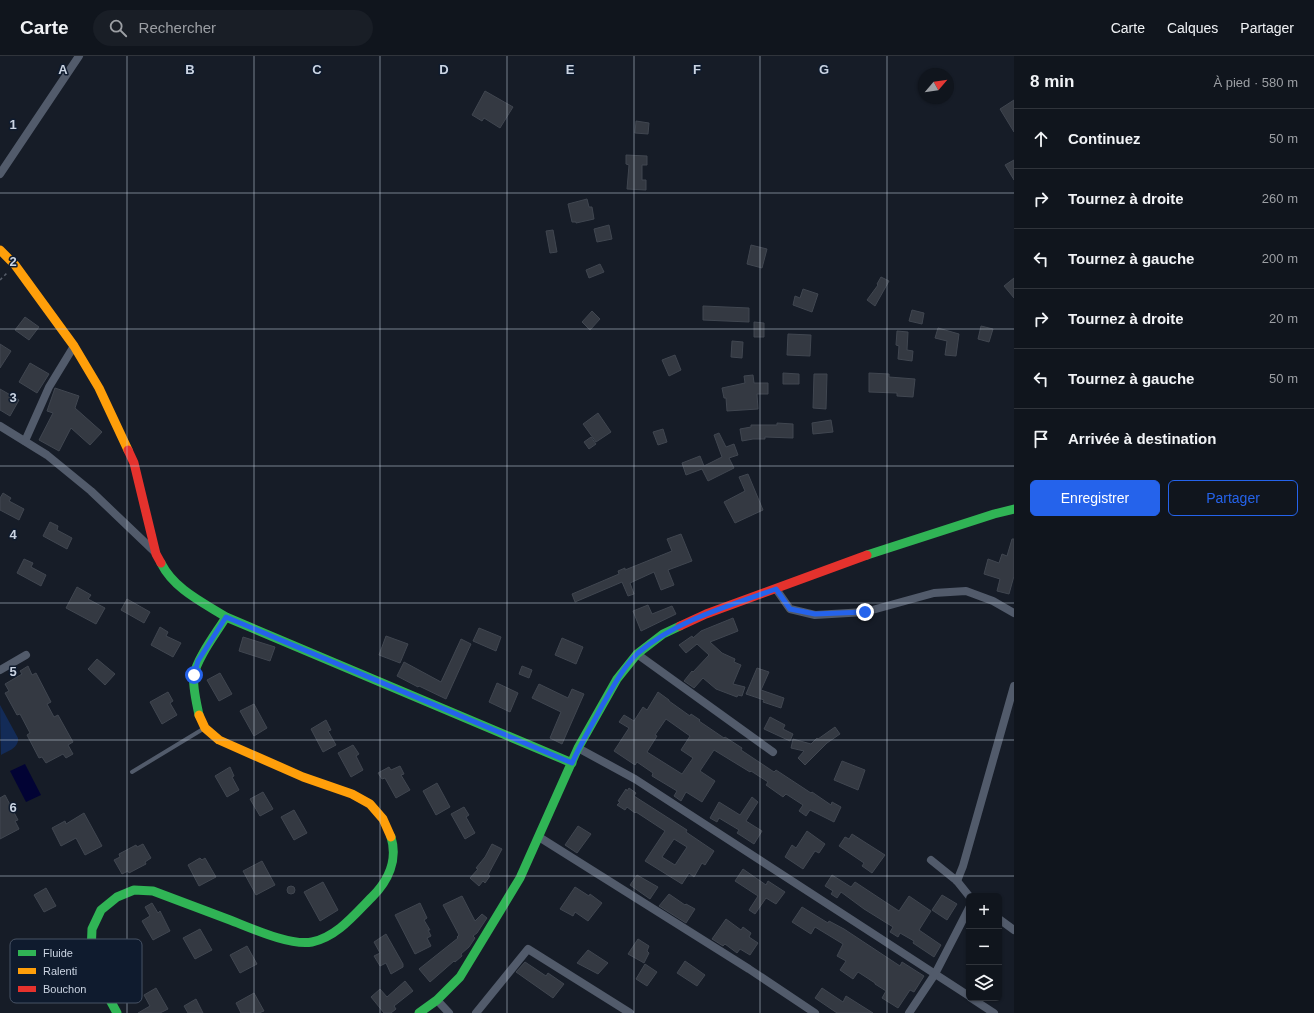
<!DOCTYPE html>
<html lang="fr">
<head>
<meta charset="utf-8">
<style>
	body { margin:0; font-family:Helvetica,sans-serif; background:#191e26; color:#f1f3f6 }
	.controls { position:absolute; right:12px; bottom:12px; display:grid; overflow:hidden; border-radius:6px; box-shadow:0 1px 3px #0004 }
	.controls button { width:36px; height:36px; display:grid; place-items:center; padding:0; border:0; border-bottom:1px solid #30343b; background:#10151d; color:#f1f3f6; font:20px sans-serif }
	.compass { position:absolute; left:918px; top:12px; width:36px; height:36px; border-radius:50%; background:#10151d; box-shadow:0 1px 3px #0004; rotate:61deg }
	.stop { position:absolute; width:12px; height:12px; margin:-9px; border:3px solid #2563eb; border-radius:50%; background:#fff }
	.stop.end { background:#2563eb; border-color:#fff; box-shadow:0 1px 4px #0008 }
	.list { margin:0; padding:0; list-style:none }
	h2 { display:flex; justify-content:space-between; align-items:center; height:52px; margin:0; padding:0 16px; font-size:17px }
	h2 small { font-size:13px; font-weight:400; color:#9c9fa4 }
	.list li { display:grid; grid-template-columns:26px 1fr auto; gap:12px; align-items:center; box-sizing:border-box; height:60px; padding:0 16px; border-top:1px solid #30343b }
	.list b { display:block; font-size:15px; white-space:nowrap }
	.list em { font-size:13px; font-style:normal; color:#9c9fa4 }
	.actions { display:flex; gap:8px; padding:12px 16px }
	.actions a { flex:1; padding:9px 0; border:1px solid #2563eb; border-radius:6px; text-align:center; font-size:14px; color:#2563eb }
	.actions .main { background:#2563eb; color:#fff }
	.icon { flex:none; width:22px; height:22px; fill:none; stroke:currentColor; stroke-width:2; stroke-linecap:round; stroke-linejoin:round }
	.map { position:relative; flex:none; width:1014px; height:957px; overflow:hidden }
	header { display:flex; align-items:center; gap:24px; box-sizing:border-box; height:56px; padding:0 20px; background:#10151d; border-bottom:1px solid #30343b }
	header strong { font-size:19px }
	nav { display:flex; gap:22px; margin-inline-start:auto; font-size:14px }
	.search { width:280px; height:36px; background:#191e26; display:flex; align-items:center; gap:10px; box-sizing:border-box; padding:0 14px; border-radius:22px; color:#9c9fa4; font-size:15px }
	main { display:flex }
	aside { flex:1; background:#10151d }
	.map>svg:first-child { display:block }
	.green { fill:#132b57 }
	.water { fill:#020334 }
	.building { fill:#343942; stroke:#404650; fill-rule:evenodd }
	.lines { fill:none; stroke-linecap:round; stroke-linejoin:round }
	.path { stroke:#565d69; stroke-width:1.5; stroke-dasharray:3 3; stroke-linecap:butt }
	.lane { stroke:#525b6b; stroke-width:4 }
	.street { stroke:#525b6b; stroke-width:8 }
	.fast { stroke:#30b455; stroke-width:9 }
	.slow { stroke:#ff9f0a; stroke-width:9 }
	.jam { stroke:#e5322d; stroke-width:9 }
	.route { stroke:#2563eb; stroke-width:5 }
	.grid { fill:none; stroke:#cbd4e2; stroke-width:1; stroke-opacity:0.55 }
	.key { fill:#0f1b2e; stroke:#475264; stroke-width:1 }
	.key-label { font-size:11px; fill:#cbd4e2 }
	.grid-label { font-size:13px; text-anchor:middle; font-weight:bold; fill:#cbd4e2; stroke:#0f1b2e; stroke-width:3; stroke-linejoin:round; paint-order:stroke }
</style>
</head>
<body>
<header>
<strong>Carte</strong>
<div class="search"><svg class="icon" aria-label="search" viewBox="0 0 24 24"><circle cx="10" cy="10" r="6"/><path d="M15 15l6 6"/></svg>Rechercher</div>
<nav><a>Carte</a><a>Calques</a><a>Partager</a></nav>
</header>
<main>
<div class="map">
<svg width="1014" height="957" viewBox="0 0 1014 957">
	<rect width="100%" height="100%" fill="#161c27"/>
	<path class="green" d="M0 649 18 682C19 692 8 695 1 699Z"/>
	<path class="water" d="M25 708 41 739 26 746 10 715Z"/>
	<g class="building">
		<path d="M485 35 513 51 500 72 484 62 482 65 472 59Z"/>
		<path d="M1014 44V76L1000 53Z"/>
		<path d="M636 65 649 67 648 78 635 77Z"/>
		<path d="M626 99 647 100V109H642V124H646V134L627 133 629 109 626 108Z"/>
		<path d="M1014 104V124L1005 109Z"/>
		<path d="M587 143 589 151H592L594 163 576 167V166H572L568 148Z"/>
		<path d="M609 169 612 183 597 186 594 173Z"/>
		<path d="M553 174 557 196 550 197 546 175Z"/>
		<path d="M751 189 767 193 762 212 747 208Z"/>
		<path d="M600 208 604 216 589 222 586 214Z"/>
		<path d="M881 221 889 225 875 250 867 244 878 229 877 228Z"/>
		<path d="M1014 222V242L1004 230Z"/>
		<path d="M803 233 818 238 812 256 793 249 795 240 800 242Z"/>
		<path d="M703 250 749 252V266L703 264Z"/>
		<path d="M912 254 924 257 922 268 909 265Z"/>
		<path d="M592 255 600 263 590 274 582 266Z"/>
		<path d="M25 261 39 271 29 284 15 274Z"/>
		<path d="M754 266 764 267V281H754Z"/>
		<path d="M981 270 993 273 989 286 978 283Z"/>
		<path d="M938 272 959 278 956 300 945 299 947 285 935 282Z"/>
		<path d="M897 275 908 276 907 294 913 295 912 305 898 303 899 290 896 289Z"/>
		<path d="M788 278 811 279 810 300 787 299Z"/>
		<path d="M732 285 743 286 742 302 731 301Z"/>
		<path d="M0 288 11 295 0 312Z"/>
		<path d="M675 299 681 314 669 320 662 304Z"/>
		<path d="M30 307 49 318 37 337 19 326Z"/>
		<path d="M783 317 799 318V328H783Z"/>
		<path d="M869 317 889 318V321L915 323 913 341 897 340V337L869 336Z"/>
		<path d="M814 318H827L826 353 813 352Z"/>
		<path d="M753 319 754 327H768V338H757L758 353 727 355 726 342H724L722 332 745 327 744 320Z"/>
		<path d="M55 332 79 340 75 352 102 376 90 389 71 372 59 395 39 384 53 357 47 355Z"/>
		<path d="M0 333 19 344 10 360 0 354Z"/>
		<path d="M598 357 611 376 596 386 583 368Z"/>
		<path d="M831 364 833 376 813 378 812 367Z"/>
		<path d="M777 367 793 368V382L765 381V383H753L742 385 740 373 751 371V369H777Z"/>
		<path d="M663 373 667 386 658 389 653 376Z"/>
		<path d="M719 377 726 391 734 388 738 399 729 402 734 412 708 425 702 413 686 419 682 407 700 400 704 410 722 401 714 379Z"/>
		<path d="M591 381 596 388 589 393 584 386Z"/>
		<path d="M748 418 763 454 735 467 724 446 745 435 739 421Z"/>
		<path d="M3 437 11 442 9 445 24 453 19 464 0 454V442Z"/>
		<path d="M50 466 58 470 57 474 72 482 67 493 43 480Z"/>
		<path d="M681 478 692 505 668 514 674 529 661 534 654 516 630 527 634 538 628 540 622 526 575 546 572 538 619 518 618 515 625 512V514L672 495 667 483Z"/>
		<path d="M1012 483H1014V520L1009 538 997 535 1000 523 984 518 988 503 999 507 1002 498 1007 500Z"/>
		<path d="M24 503 33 507 31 511 46 519 41 530 17 517Z"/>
		<path d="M77 531 91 539 88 543 105 552 96 568 66 552Z"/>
		<path d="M127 543 150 556 144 567 121 554Z"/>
		<path d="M648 549 652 558 672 550 676 558 641 575 633 555Z"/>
		<path d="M733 562 738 575 710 586 722 597 735 603 734 606 741 609 733 628 745 631 742 640 738 639 737 641 716 633 703 622 694 632 684 625 692 615 693 616 709 599 697 588 686 597 679 589 692 580 693 582 701 575Z"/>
		<path d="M160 571 168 576 166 580 181 587 173 601 151 589Z"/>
		<path d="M479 572 501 581 496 595 473 585Z"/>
		<path d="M386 580 408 588 400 607 379 599Z"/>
		<path d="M243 581 275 591 270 605 239 595Z"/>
		<path d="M562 582 583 591 576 608 555 599Z"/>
		<path d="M461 583 471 588 446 643 419 630 418 631 397 620 404 606 441 626Z"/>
		<path d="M97 603 115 618 105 629 88 613Z"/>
		<path d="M28 610 32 619 36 617 51 646 47 648 54 661 58 659 73 686 68 689 73 698 66 702 63 698 46 707 42 701 39 702 27 679 30 677 20 658 17 659 5 637 9 635 5 628 22 618 20 615Z"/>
		<path d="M522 610 532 614 529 622 519 618Z"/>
		<path d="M757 612 769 616 761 634 784 642 781 652 763 646 764 644 746 638Z"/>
		<path d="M220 617 232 638 219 645 207 624Z"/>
		<path d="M497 627 518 637 510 656 489 646Z"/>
		<path d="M539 628 568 642 572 633 584 638 562 688 550 682 561 656 532 642Z"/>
		<path d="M168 636 173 645 170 647 177 659 162 668 150 646Z"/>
		<path d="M658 636 669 644V645L690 660 691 658 700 664 699 665 724 682 725 681 742 692 741 694 774 716 776 714 811 737 812 736 831 749 832 746 841 751 834 766 810 754 806 760 799 755 803 749 786 738 783 741 766 729 768 726 751 715 750 716 714 694 700 715 715 725 702 746 686 736 681 745 674 740 677 735 652 720 653 717 637 706 635 709 614 695 629 672 619 666 624 659 634 665 643 651 647 654ZM666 663 690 680 681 694 693 702 682 718 647 696 657 680 655 679Z"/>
		<path d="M254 648 267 672 254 680 240 655Z"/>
		<path d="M770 661 785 669 783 673 793 678 790 685 764 673Z"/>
		<path d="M326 664 331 674 328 675 336 689 323 696 311 673Z"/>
		<path d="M835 671 840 678 827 687 805 709 798 702 804 695 791 692 793 683 811 688 817 682 818 683Z"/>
		<path d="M353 689 359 698 356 700 363 714 351 721 338 697Z"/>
		<path d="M842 705 865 714 858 734 834 724Z"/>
		<path d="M400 710 404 718 401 719 410 734 396 742 385 722 382 723 378 717 389 711 391 714Z"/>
		<path d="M230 711 234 720 232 721 239 734 227 741 215 720Z"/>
		<path d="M437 727 450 751 436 759 423 735Z"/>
		<path d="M629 732 636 737 634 740 687 774 686 776 714 795 705 809 702 807 694 821 689 817 682 828 645 805 665 775 636 756 635 757 627 751 625 754 617 749 620 746 618 745 626 733 627 735ZM674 783 687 791 675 809 662 801Z"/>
		<path d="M263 736 273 753 260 760 250 743Z"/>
		<path d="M5 739 18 764 15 765 19 773 0 783V742Z"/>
		<path d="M752 741 758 746 746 765 762 775 754 788 737 777 739 774 719 762 717 766 710 762 719 746 740 759Z"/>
		<path d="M464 751 469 759 466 761 475 777 465 783 451 758Z"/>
		<path d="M294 754 307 777 294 784 281 761Z"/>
		<path d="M84 757 102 790 85 799 76 782 61 790 52 772 65 765 66 768Z"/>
		<path d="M578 770 591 778 577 797 565 789Z"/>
		<path d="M807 775 825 788 819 797 815 795 803 813 785 801 792 789 796 792Z"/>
		<path d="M852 778 885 799 872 817 862 810 864 807 839 790 845 781 849 783Z"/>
		<path d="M143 788 151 802 145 806 146 808 129 817 128 815 122 818 114 804 120 801 119 798 136 789 137 791Z"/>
		<path d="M492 788 502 793 488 819 490 820 485 827 483 825 479 830 470 822 478 813 476 812 485 801Z"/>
		<path d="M200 802 202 804 205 802 216 821 199 830 188 809Z"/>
		<path d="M262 805 275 829 256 839 243 815Z"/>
		<path d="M743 813 766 829 768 825 785 836 776 848 766 842 755 858 749 854 758 840 735 825Z"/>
		<path d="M637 819 658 831 650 843 630 829Z"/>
		<path d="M832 819 851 831 855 826 899 855 909 840 931 855 919 874 941 889 934 901 913 887 914 885 900 877 898 881 890 876 893 871 864 853 841 836 837 842 831 838 833 835 825 830Z"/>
		<path d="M323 826 338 854 320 865 304 836Z"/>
		<circle cx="291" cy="834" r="4"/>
		<path d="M575 831 589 840 590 838 602 847 588 865 575 856 573 860 560 853Z"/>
		<path d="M46 832 56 850 44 856 34 839Z"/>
		<path d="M669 838 685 849 686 848 695 853 686 867 659 850Z"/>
		<path d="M942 839 957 848 947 864 932 854Z"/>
		<path d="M462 840 475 865 482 858 487 862 477 877 473 880 475 882 469 891 461 898 462 900 455 906 454 905 430 926 419 913 458 882 457 881 459 879 443 849Z"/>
		<path d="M152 847 158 857 160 855 170 875 153 884 142 865 150 860 145 851Z"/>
		<path d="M420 847 427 862 424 864 430 874H428L431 880 427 882 431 890 415 898 395 859Z"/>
		<path d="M802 851 828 867 829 865 844 873 900 910 902 906 924 920 914 936 910 934 898 952 882 942 886 935 875 928V927L858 916 853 923 840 914 846 905 837 900 843 888 815 871 811 878 792 866Z"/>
		<path d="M726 863 741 874 743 871 751 877 749 881 758 887 750 899 740 893 737 897 725 888 723 890 712 883Z"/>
		<path d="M200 873 212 894 195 903 183 882Z"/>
		<path d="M386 878 403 908V911L391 918 386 907 380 910 374 900 380 897 374 886Z"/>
		<path d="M638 883 649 890 647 895 649 897 644 907 628 898Z"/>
		<path d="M247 890 257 908 240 917 230 899Z"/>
		<path d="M588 894 608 907 598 918 577 907Z"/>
		<path d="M685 905 705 919 697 930 677 917Z"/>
		<path d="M525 906 546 920 548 917 564 928 553 942 516 916Z"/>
		<path d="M645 908 657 916 647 930 636 923Z"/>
		<path d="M405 925 413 935 394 950 396 953 391 957H384L371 941 380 933 387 941Z"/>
		<path d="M156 932 168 953 160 957H138L150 950 144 939Z"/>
		<path d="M822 932 843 946 846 940 873 957H837L815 942Z"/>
		<path d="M254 937 264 955 259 957H241L236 947Z"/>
		<path d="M196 943 203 957H188L184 950Z"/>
	</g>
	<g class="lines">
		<path class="path" d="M0 224 7 217"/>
		<path class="lane" d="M132 716 203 673"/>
		<g class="street">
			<path d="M0 118 79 0"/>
			<path d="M0 370 47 399 91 435 156 497"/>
			<path d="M25 385 49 331 74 290"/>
			<path d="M776 533 790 553 815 559 865 556 934 537 966 535 993 545 1014 557"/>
			<path d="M637 598 773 696"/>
			<path d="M0 614 26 599"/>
			<path d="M578 692 635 723 969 940"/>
			<path d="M539 781 749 913 815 957"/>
			<path d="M931 804 957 825 969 840"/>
			<path d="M957 825 963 810 1014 630"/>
			<path d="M999 863 1014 874"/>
			<path d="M971 942 994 957"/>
			<path d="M437 944 449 957"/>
			<path d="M476 957 528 893 630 957"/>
			<path d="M909 957 935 918 969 852"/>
		</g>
		<g class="fast">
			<path d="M867 499 994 458 1014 453"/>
			<path d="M161 507C174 533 202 546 226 561L572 707"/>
			<path d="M199 659C197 649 192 629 194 619 197 602 217 576 226 561"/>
			<path d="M117 957 103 931 91 897 92 873 101 854 117 841 134 834 153 835C179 845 204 854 230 864 251 872 290 890 312 886 337 881 355 858 372 841 388 825 398 804 391 781"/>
			<path d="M419 957 437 944 460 921 520 822 578 692 617 623 637 598 663 578 680 570"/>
		</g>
		<g class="slow">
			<path d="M0 194 15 209 74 290 99 332 128 394"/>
			<path d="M199 659 205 672 219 684 303 721 352 738 370 748 383 763 391 781"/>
		</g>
		<g class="jam">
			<path d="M128 394 134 407 156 498 161 507"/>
			<path d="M680 570 706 558 867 499"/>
		</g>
	</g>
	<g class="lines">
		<path class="route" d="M194 619 198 605 226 561 572 707C581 687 592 669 602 650 612 633 623 611 638 597 677 564 729 550 776 533L790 553 815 558 865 556"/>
	</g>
	<path class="grid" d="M127 0V957M254 0V957M380 0V957M507 0V957M634 0V957M760 0V957M887 0V957M0 137H1014M0 273H1014M0 410H1014M0 547H1014M0 684H1014M0 820H1014"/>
	<rect x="10" y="883" width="132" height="64" rx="6" class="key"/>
	<rect x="18" y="894" width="18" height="6" fill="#30b455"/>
	<rect x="18" y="912" width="18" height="6" fill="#ff9f0a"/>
	<rect x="18" y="930" width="18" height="6" fill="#e5322d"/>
	<g class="key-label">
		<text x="43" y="901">Fluide</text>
		<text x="43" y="919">Ralenti</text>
		<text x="43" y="937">Bouchon</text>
	</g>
	<g class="grid-label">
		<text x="63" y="18">A</text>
		<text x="190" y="18">B</text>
		<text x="317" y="18">C</text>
		<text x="444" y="18">D</text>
		<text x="570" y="18">E</text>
		<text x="697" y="18">F</text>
		<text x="824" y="18">G</text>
		<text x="13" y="73">1</text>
		<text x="13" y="210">2</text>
		<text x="13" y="346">3</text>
		<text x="13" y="483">4</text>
		<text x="13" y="620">5</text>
		<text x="13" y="756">6</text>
	</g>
</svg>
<div class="controls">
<button>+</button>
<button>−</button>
<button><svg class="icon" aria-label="layers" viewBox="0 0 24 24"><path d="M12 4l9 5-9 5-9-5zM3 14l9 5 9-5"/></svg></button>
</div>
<svg class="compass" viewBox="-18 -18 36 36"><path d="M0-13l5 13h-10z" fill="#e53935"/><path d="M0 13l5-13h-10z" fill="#9c9fa4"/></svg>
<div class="stop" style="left:194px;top:619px"></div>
<div class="stop end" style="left:865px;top:556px"></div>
</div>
<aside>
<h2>8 min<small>À pied · 580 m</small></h2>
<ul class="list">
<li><svg class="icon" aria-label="ahead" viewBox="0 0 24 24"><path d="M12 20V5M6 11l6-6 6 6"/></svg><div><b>Continuez</b></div><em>50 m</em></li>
<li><svg class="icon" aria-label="right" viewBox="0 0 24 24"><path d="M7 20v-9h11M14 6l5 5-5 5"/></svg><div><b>Tournez à droite</b></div><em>260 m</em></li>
<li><svg class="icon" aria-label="left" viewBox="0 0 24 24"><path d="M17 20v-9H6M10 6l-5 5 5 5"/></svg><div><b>Tournez à gauche</b></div><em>200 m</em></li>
<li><svg class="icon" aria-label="right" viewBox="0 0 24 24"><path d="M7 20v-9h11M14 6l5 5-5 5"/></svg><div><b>Tournez à droite</b></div><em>20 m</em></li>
<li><svg class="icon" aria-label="left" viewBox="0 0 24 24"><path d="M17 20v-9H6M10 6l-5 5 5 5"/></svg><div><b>Tournez à gauche</b></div><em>50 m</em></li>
<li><svg class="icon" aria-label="arrive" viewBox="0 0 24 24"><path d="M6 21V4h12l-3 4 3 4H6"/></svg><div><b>Arrivée à destination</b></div></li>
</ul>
<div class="actions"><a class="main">Enregistrer</a><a>Partager</a></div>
</aside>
</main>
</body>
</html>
